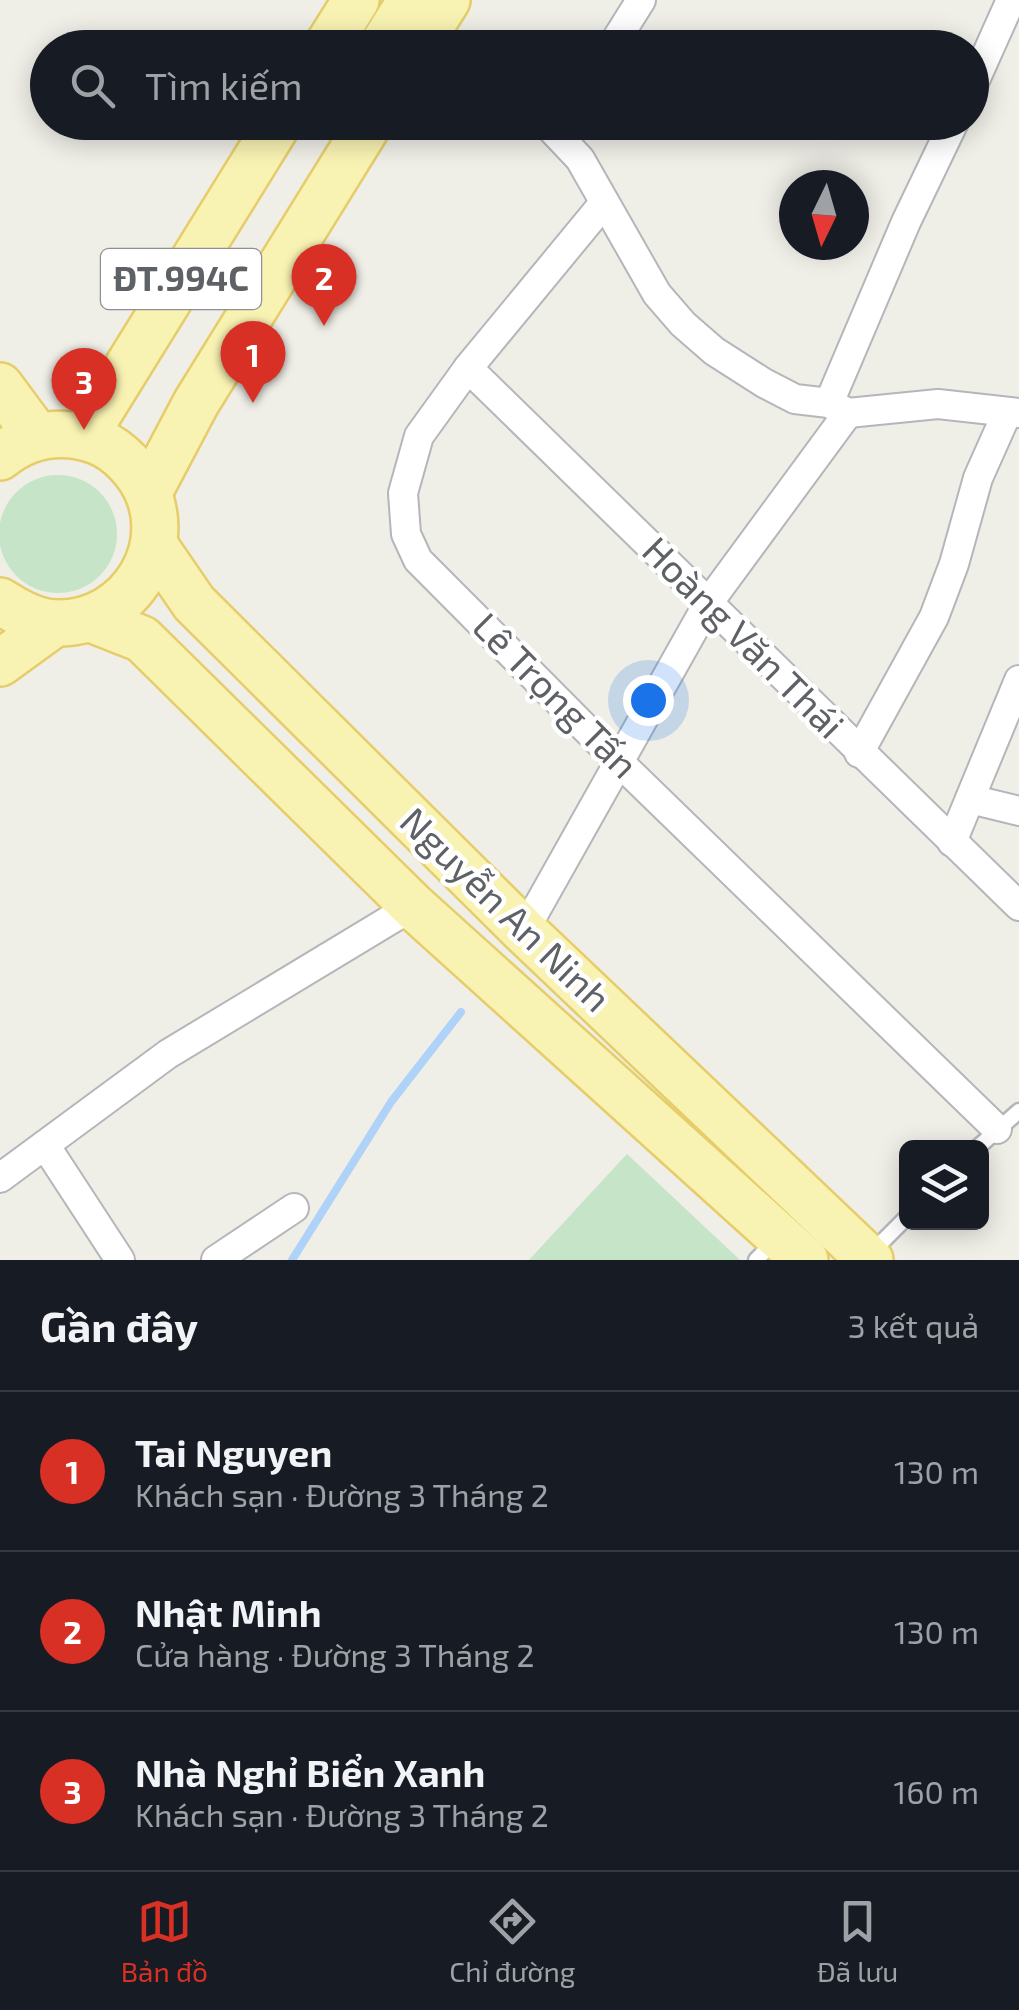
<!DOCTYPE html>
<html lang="vi">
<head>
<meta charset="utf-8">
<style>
	body { margin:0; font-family:"Exo 2",sans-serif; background:#20242c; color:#f1f3f6 }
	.controls { position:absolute; right:30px; bottom:30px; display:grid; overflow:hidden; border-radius:15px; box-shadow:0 5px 25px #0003 }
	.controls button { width:90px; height:90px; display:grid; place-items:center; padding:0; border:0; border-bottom:2px solid #363941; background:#171b24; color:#f1f3f6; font:50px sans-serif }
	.compass { position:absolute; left:779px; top:170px; width:90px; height:90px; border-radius:50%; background:#171b24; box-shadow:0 5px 25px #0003; rotate:185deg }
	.you { position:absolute; left:648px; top:700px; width:35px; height:35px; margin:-25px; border:8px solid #fff; border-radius:50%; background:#1a73e8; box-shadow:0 0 0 15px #1a73e833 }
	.badge { display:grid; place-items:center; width:65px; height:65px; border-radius:50%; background:#d93025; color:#fff; font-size:32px; font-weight:700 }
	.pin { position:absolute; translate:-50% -82px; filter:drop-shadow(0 2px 5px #0008) }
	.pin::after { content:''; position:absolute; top:52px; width:35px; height:30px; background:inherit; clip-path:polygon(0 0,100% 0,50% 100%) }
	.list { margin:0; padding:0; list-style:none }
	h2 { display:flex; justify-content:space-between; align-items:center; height:130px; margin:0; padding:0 40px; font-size:42px }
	h2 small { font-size:32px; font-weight:400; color:#9ea1a6 }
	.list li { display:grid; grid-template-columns:65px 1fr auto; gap:30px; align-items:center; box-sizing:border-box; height:160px; padding:0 40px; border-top:2px solid #363941 }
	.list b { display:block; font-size:38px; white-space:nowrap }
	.list p { margin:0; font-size:32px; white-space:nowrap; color:#9ea1a6 }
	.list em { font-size:32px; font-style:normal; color:#9ea1a6 }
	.icon { flex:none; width:55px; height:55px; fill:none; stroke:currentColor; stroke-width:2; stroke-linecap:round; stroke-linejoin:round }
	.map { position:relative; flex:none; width:1019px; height:1260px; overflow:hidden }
	.search { position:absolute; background:#171b24; box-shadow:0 5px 25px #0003; left:30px; right:30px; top:30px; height:110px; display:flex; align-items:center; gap:25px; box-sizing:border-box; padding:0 35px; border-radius:55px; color:#9ea1a6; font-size:38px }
	.sheet { height:610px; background:#171b24 }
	nav { display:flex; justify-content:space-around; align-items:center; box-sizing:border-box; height:140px; border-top:2px solid #363941; background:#171b24; font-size:28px; color:#9ea1a6 }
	nav a { display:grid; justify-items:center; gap:5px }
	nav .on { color:#d93025 }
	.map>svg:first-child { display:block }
	.green { fill:#c6e4c8 }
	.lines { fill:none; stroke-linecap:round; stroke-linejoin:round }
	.stream { stroke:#aed2f8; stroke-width:8 }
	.lane-casing { stroke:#b4b6ba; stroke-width:19 }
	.street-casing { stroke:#b4b6ba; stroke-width:32 }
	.primary-casing { stroke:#e6cd69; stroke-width:50 }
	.lane { stroke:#fff; stroke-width:14 }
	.street { stroke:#fff; stroke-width:28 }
	.primary { stroke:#f9f3b3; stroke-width:45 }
	.labels { text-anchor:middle; stroke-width:9; stroke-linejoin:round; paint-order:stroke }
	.shield { fill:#fff; stroke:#8e9094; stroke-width:2.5 }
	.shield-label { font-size:35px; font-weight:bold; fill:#5e6166 }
	.street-label { font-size:38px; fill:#5e6166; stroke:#fff }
</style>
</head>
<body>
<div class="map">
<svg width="1019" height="1260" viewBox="0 0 1019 1260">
	<rect width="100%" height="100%" fill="#efeee7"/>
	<g class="green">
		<circle cx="58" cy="534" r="59"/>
		<path d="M627 1154 740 1260H529Z"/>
	</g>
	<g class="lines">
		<path class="stream" d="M292 1260 391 1102 461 1012"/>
		<defs>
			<g id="lane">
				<path d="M977 1148 1019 1111"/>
				<path d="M871 1253 906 1218"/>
				<path d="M756 1260 777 1239"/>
			</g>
			<g id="street">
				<path d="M611 48 641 0"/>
				<path d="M972 87 1011 0"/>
				<path d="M545 122 580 159 657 294 683 324 714 351 764 383 795 399 829 403 848 413 938 404 1019 413"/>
				<path d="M604 203 468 368 419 436 403 493 406 534 418 560 618 761 997 1129"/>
				<path d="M468 368 1019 906"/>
				<path d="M829 403 906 222 954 122"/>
				<path d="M859 753 934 617 954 564 978 478 1007 413"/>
				<path d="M970 799 1019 811"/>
				<path d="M952 842 1019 680"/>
				<path d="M524 931 709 602 848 413"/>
				<path d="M45 1145 120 1260"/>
				<path d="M0 1178 168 1054 413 906"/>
				<path d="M216 1260 294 1208"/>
			</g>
			<g id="primary">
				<path d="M326 48 356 0"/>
				<path d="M381 48 411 0"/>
				<path d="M417 48 447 0"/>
				<path d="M0 386 37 436"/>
				<path d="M84 437 279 122"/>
				<path d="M0 457C23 438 50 431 79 436 105 440 126 457 140 478 181 541 132 625 56 623 36 623 17 612 0 601"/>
				<path d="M149 492 196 403 370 122"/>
				<path d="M155 546 194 603 524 931 870 1260"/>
				<path d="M91 619 142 639 413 906 805 1260"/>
				<path d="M0 663 55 623"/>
			</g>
		</defs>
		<use href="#lane" class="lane-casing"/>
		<use href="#street" class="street-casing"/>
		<use href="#primary" class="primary-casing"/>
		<use href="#lane" class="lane"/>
		<use href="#street" class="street"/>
		<use href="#primary" class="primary"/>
	</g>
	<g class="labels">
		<rect class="shield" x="101" y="249" width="160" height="60" rx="8"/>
		<g class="shield-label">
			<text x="181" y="291">ĐT.994C</text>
		</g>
		<g class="street-label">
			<text transform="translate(743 638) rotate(45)" y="13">Hoàng Văn Thái</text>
			<text transform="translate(555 696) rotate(45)" y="13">Lê Trọng Tấn</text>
			<text transform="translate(505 910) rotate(44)" y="13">Nguyễn An Ninh</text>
		</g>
	</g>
</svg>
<div class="controls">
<button><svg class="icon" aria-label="layers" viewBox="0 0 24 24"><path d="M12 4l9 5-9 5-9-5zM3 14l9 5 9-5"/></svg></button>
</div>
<svg class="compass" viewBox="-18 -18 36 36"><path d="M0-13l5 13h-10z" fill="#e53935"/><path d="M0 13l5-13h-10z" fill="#9ea1a6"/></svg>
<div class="you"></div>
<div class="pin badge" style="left:253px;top:403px">1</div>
<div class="pin badge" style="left:324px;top:326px">2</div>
<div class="pin badge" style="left:84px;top:430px">3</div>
<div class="search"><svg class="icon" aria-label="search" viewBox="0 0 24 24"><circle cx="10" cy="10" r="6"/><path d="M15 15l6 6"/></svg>Tìm kiếm</div>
</div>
<section class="sheet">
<h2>Gần đây<small>3 kết quả</small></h2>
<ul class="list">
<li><span class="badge">1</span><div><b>Tai Nguyen</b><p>Khách sạn · Đường 3 Tháng 2</p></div><em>130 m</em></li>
<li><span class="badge">2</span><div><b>Nhật Minh</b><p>Cửa hàng · Đường 3 Tháng 2</p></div><em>130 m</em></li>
<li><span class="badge">3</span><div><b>Nhà Nghỉ Biển Xanh</b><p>Khách sạn · Đường 3 Tháng 2</p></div><em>160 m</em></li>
</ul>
</section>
<nav>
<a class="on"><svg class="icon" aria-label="map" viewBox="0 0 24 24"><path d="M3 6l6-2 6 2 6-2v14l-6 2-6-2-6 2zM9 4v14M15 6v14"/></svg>Bản đồ</a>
<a><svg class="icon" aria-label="directions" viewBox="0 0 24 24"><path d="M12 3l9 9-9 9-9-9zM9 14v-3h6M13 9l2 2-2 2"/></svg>Chỉ đường</a>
<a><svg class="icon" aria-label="saved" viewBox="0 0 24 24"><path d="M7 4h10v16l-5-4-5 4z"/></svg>Đã lưu</a>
</nav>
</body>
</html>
